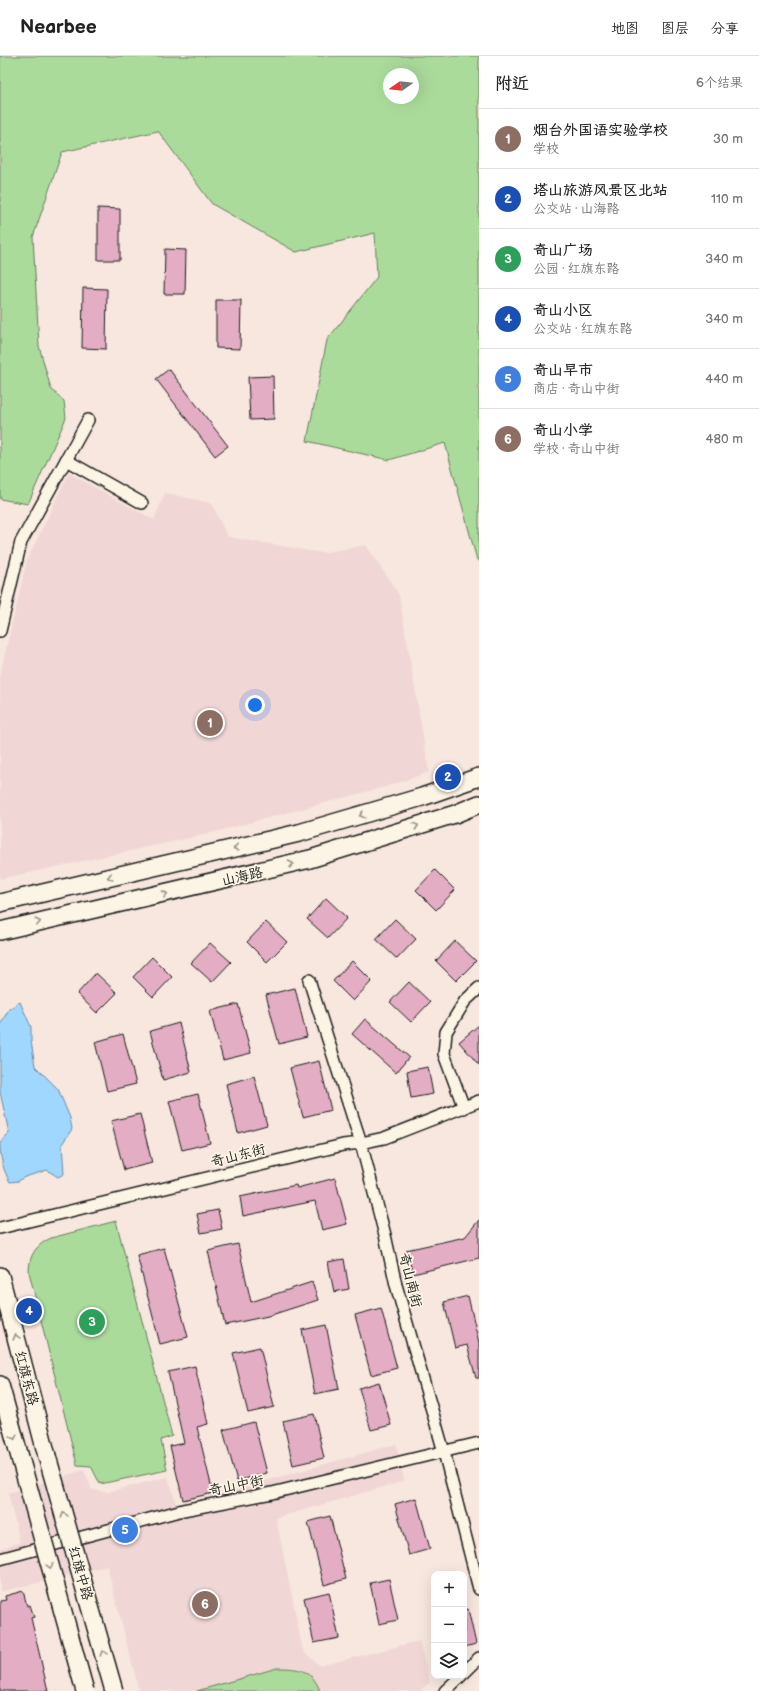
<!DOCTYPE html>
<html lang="zh">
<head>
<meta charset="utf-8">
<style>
	body { margin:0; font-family:"Balsamiq Sans","LXGW WenKai TC",sans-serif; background:#f2f2f2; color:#222 }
	.controls { position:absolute; right:12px; bottom:12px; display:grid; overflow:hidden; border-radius:8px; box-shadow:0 4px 16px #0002 }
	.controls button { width:36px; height:36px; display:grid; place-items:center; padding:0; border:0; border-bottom:1px solid #e0e0e0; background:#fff; color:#222; font:20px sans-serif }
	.compass { position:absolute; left:383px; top:12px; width:36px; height:36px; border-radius:50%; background:#fff; box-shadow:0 4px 16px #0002; rotate:256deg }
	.you { position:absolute; left:255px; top:649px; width:14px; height:14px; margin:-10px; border:3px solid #fff; border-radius:50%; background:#1a73e8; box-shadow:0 0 0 6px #1a73e833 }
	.badge { display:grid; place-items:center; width:26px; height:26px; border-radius:50%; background:#0f766e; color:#fff; font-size:13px; font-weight:700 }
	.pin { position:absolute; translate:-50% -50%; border:2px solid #fff; box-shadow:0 1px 4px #0006 }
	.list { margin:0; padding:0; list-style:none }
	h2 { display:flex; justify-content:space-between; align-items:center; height:52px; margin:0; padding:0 16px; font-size:17px }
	h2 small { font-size:13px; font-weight:400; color:#767676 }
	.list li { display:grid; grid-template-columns:26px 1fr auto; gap:12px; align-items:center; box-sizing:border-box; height:60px; padding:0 16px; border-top:1px solid #e0e0e0 }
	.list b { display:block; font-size:15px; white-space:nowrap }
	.list p { margin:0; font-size:13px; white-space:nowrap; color:#767676 }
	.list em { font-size:13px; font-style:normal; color:#767676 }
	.icon { flex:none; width:22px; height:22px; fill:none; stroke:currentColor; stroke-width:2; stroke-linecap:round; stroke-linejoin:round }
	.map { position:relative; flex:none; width:479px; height:1635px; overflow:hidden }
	header { display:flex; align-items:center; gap:24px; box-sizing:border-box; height:56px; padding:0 20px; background:#fff; border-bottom:1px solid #e0e0e0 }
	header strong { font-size:19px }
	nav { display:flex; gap:22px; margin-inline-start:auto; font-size:14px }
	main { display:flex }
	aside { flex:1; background:#fff }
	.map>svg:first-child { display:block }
	.built { fill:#f1d6d6 }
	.green { fill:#abdb9b; stroke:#647c5c; fill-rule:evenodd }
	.water { fill:#9fd7ff; stroke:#6b8ca4 }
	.building { fill:#e3adc4; stroke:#1c1c1c }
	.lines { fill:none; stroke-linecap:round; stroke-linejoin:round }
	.street-casing { stroke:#1c1c1c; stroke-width:14 }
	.primary-casing { stroke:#1c1c1c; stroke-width:20 }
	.street { stroke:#fcf5e5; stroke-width:11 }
	.primary { stroke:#fcf5e5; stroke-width:17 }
	.primary-bridge-casing { stroke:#1c1c1c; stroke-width:20; stroke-linecap:butt }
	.primary-bridge { stroke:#fcf5e5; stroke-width:17 }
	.oneway { stroke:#97938b }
	.labels { text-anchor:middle; stroke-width:3.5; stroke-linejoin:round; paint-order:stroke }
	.street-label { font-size:14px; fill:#1c1c1c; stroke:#fcf5e5 }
</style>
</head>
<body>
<header>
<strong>Nearbee</strong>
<nav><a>地图</a><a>图层</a><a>分享</a></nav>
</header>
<main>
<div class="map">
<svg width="479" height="1635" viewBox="0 0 479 1635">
	<rect width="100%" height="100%" fill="#f7e7de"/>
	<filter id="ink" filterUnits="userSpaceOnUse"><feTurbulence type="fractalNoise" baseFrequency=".025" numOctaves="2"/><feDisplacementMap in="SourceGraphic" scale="8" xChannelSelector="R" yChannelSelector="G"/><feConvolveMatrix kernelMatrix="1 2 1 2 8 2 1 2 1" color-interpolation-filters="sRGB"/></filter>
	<g filter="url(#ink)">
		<g class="built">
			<path d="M69 417 154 464 165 437 211 447 228 481 322 497 366 489 399 539 429 716 388 730 203 779 0 823V619L27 504Z"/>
			<path d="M396 1388 404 1425 276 1462 303 1595 320 1610 419 1585 430 1626 420 1635H139L107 1510 0 1536V1493L20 1486 8 1437 84 1414 92 1434 107 1436 168 1421 177 1450Z"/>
		</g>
		<g class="green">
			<path d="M0 0H479V505L477 504 445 387 389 404 307 385 327 284 377 221 375 177 296 196 212 148 158 75 62 96 33 181 39 290 51 333 64 345 66 362 28 448 0 443ZM389 18H413V42H389Z"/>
			<path d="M116 1165 172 1380 161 1384 167 1414 100 1428 91 1410 77 1409 29 1216C29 1199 36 1189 51 1182Z"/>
			<path d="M277 1612C298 1612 312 1613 320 1635H197Z"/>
		</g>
		<path class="water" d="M20 946 31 971V985L35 1010 58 1033 70 1062 72 1073 62 1088 64 1118 58 1121 47 1114 22 1122 19 1125 10 1126C3 1114 0 1101 0 1087L9 1077 0 1036V969L9 953Z"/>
		<g class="building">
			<path d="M98 152 120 153V204H98Z"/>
			<path d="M165 193 186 194 185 238H164Z"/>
			<path d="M83 232 107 233 106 293 82 292Z"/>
			<path d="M216 244H241L240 293 216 292Z"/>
			<path d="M169 313 228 390 215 400 156 323Z"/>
			<path d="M273 320 274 363 250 364 248 321Z"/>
			<path d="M435 814 455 834 436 854 416 834Z"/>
			<path d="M326 842 347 862 328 882 307 863Z"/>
			<path d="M395 863 416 883 397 903 376 883Z"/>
			<path d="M266 866 287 886 267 906 247 886Z"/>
			<path d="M455 885 476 905 456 925 436 905Z"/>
			<path d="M210 887 231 906 212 926 191 907Z"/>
			<path d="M152 901 172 921 153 941 133 921Z"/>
			<path d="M352 905 372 925 353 945 333 925Z"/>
			<path d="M96 917 117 937 97 957 77 938Z"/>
			<path d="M409 926 430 946 411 966 390 946Z"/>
			<path d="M295 932 307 981 279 988 266 939Z"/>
			<path d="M238 948 251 997 223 1004 210 955Z"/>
			<path d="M365 963 409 1001 396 1017 352 978Z"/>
			<path d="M179 967 191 1016 163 1024 150 975Z"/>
			<path d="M479 969V1009L459 986Z"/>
			<path d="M123 978 136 1028 107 1035 95 986Z"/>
			<path d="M319 1005 331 1054 303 1061 290 1012Z"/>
			<path d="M428 1011 433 1038 411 1042 407 1015Z"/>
			<path d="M254 1020 267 1069 238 1077 226 1028Z"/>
			<path d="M198 1038 210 1087 182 1094 169 1045Z"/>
			<path d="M140 1058 152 1107 124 1114 111 1065Z"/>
			<path d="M335 1122 347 1168 322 1174 315 1145 243 1160 240 1141 296 1129 297 1132Z"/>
			<path d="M218 1154 222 1173 201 1177 197 1158Z"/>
			<path d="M479 1164V1202L413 1218 406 1194 465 1181Z"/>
			<path d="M238 1188 251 1246 312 1226 318 1244 268 1260 225 1269 208 1195Z"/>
			<path d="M164 1192 188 1281 160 1288 137 1199Z"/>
			<path d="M344 1203 349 1233 334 1236 328 1206Z"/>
			<path d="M468 1240 479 1287V1322H476L467 1289 455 1292 444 1246Z"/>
			<path d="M381 1252 397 1312 371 1319 355 1259Z"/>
			<path d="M326 1269 339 1333 315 1338 302 1274Z"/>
			<path d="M260 1291 274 1351 248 1357 233 1297Z"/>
			<path d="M195 1310 208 1368 197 1371 213 1437 183 1444 170 1390 184 1387 168 1316Z"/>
			<path d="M379 1326 391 1369 371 1374 359 1332Z"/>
			<path d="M314 1358 324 1402 293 1409 283 1365Z"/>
			<path d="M254 1366 267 1417 237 1425 223 1374Z"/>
			<path d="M416 1442 430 1493 409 1499 395 1448Z"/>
			<path d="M330 1460 346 1523 324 1529 308 1466Z"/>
			<path d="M389 1523 398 1564 379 1568 370 1527Z"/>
			<path d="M23 1535 27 1550 30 1549 34 1561 31 1562 48 1635H0V1545L6 1544 5 1540Z"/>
			<path d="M329 1536 339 1582 314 1587 304 1542Z"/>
			<path d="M468 1553 476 1588 464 1591V1554Z"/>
		</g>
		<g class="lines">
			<defs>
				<g id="street">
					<path d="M66 404 142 447"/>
					<path d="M0 575 21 486 88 364"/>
					<path d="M309 924 361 1087 385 1179 396 1229 444 1396 479 1533"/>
					<path d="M464 1052 444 998 446 976 465 945 479 932"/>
					<path d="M0 1172 343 1089 361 1087 384 1082 479 1045"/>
					<path d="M0 1503 183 1454 272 1437 479 1387"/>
					<path d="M464 1617 479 1602"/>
					<path d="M445 1635 461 1620"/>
				</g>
				<g id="primary">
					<path d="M0 847 299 777 422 741 479 721"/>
					<path d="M0 875 310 803 455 758 479 748"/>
					<path d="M0 1220 47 1400"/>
					<path d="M0 1329 21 1405"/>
				</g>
			</defs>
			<use href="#street" class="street-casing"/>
			<use href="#primary" class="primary-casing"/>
			<use href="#street" class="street"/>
			<use href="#primary" class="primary"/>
			<defs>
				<g id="primary-bridge">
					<path d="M47 1400 114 1635"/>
					<path d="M21 1405 85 1635"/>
				</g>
			</defs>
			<use href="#primary-bridge" class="primary-bridge-casing"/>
			<use href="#primary-bridge" class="primary-bridge"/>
		</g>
		<defs><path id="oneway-chevron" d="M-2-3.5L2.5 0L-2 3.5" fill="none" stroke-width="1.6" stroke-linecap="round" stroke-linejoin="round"/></defs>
		<g class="oneway">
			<use href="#oneway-chevron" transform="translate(362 759) rotate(164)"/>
			<use href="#oneway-chevron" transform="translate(416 770) rotate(-18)"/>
			<use href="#oneway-chevron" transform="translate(236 792) rotate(167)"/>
			<use href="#oneway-chevron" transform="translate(291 808) rotate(-13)"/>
			<use href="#oneway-chevron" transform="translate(110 821) rotate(167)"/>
			<use href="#oneway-chevron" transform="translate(165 838) rotate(-13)"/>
			<use href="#oneway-chevron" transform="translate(38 866) rotate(-13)"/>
			<use href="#oneway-chevron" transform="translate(16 1281) rotate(-105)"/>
			<use href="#oneway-chevron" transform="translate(14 1381) rotate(75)"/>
			<use href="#oneway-chevron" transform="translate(64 1459) rotate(-106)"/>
			<use href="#oneway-chevron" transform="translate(50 1510) rotate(74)"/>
			<use href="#oneway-chevron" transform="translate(103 1597) rotate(-106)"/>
		</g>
	</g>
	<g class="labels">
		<g class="street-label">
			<text transform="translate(242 820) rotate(-13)" y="5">山海路</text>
			<text transform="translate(238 1099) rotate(-14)" y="5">奇山东街</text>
			<text transform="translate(411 1224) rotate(76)" y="5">奇山南街</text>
			<text transform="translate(27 1322) rotate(75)" y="5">红旗东路</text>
			<text transform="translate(236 1429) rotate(-11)" y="5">奇山中街</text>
			<text transform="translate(81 1517) rotate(74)" y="5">红旗中路</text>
		</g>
	</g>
</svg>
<div class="controls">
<button>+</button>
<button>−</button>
<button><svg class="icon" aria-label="layers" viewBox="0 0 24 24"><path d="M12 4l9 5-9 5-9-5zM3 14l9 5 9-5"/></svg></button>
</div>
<svg class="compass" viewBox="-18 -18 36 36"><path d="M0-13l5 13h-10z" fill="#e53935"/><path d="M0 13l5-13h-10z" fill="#767676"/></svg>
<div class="you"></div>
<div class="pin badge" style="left:210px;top:667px;background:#8d6e63">1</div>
<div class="pin badge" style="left:448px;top:721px;background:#1a4fb4">2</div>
<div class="pin badge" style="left:92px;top:1266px;background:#2e9e5b">3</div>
<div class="pin badge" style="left:29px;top:1255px;background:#1a4fb4">4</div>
<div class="pin badge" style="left:125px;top:1474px;background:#3f7fe0">5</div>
<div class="pin badge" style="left:205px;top:1548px;background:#8d6e63">6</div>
</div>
<aside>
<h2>附近<small>6个结果</small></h2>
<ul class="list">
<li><span class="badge" style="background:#8d6e63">1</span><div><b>烟台外国语实验学校</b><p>学校</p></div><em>30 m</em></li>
<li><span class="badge" style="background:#1a4fb4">2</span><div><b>塔山旅游风景区北站</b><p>公交站 · 山海路</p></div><em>110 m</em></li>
<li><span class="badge" style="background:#2e9e5b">3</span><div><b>奇山广场</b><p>公园 · 红旗东路</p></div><em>340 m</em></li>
<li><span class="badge" style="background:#1a4fb4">4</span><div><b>奇山小区</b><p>公交站 · 红旗东路</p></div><em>340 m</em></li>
<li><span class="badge" style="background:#3f7fe0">5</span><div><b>奇山早市</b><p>商店 · 奇山中街</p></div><em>440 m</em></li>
<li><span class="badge" style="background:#8d6e63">6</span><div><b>奇山小学</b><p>学校 · 奇山中街</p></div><em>480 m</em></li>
</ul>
</aside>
</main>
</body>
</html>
